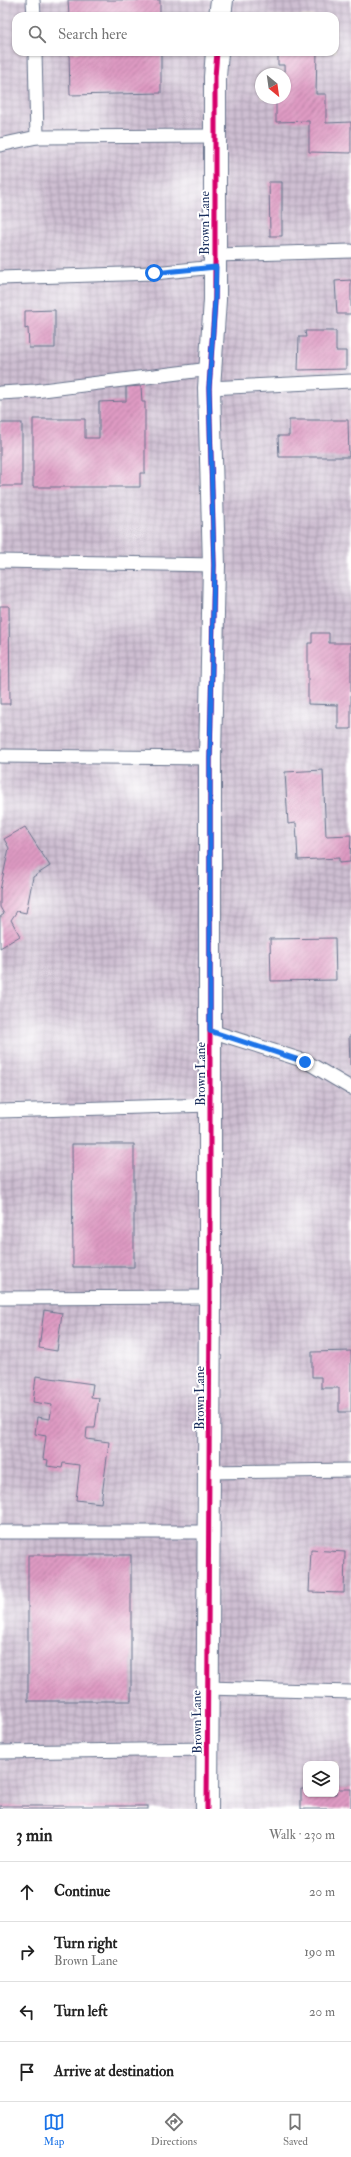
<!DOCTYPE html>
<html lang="en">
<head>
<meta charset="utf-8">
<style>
	body { margin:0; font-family:"IM FELL Double Pica",serif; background:#f6f6f6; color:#222 }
	.controls { position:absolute; right:12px; bottom:12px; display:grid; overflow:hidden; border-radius:8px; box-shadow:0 1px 3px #0004 }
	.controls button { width:36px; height:36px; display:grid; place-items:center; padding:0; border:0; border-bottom:1px solid #e0e0e0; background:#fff; color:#222; font:20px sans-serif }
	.compass { position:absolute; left:255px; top:68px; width:36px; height:36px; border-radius:50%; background:#fff; box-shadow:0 1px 3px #0004; rotate:151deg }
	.stop { position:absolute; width:12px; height:12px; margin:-9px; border:3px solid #1a73e8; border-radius:50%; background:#fff }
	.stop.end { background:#1a73e8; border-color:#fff; box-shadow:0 1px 4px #0008 }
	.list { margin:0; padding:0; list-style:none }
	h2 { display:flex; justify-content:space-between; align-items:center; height:52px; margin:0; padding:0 16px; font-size:17px }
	h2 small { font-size:13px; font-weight:400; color:#767676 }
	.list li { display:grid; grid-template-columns:26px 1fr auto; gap:12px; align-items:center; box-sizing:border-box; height:60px; padding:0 16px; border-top:1px solid #e0e0e0 }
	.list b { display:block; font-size:15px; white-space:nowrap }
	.list p { margin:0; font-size:13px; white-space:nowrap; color:#767676 }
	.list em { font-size:13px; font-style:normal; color:#767676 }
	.icon { flex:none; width:22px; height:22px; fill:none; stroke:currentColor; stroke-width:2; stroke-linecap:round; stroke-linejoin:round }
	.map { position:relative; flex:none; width:351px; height:1809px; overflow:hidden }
	.search { position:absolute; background:#fff; box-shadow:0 1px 3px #0004; left:12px; right:12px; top:12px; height:44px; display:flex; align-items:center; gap:10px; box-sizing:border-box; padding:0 14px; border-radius:12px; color:#767676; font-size:15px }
	.sheet { height:292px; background:#fff }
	nav { display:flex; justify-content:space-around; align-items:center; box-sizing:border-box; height:56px; border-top:1px solid #e0e0e0; background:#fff; font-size:11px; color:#767676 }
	nav a { display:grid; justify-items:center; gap:2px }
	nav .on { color:#1a73e8 }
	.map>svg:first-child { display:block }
	.industrial { fill:url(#industrial-grid); fill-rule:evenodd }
	.building { fill:url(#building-hatch) }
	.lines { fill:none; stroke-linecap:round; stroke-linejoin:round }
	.lane-casing { stroke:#67738c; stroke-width:15 }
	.street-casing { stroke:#67738c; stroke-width:24 }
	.lane { stroke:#fff; stroke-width:13 }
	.street { stroke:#fff; stroke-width:22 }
	.cycleway-casing { stroke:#fff; stroke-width:8 }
	.cycleway { stroke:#d6006c; stroke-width:5 }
	.route { stroke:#1a73e8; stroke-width:5 }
	.labels { text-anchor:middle; stroke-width:4; stroke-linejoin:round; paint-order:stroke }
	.street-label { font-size:13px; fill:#1b2f5e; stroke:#fff }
</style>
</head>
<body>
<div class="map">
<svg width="351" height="1809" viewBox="0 0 351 1809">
	<defs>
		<pattern id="industrial-grid" width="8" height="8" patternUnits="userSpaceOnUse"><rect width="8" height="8" fill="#cebed1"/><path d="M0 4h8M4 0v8" fill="none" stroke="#a69bad"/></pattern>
		<pattern id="building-hatch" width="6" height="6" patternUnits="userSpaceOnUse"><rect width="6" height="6" fill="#de9ac2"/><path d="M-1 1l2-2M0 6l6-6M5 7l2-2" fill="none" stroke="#b37ea1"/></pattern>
	</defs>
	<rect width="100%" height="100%" fill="#fff"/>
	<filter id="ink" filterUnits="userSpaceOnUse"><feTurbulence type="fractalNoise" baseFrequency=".025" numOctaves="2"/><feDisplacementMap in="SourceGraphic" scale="8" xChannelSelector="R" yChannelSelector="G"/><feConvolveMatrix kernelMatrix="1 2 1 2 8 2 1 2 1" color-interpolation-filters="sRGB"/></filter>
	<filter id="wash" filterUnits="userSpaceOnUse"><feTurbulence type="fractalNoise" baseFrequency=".012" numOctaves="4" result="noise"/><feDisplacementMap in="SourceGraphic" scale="16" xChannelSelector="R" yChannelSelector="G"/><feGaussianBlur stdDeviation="0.9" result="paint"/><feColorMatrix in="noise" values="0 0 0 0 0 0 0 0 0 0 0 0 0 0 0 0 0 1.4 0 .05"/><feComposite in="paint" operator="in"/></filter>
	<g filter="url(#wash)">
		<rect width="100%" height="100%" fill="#f5f1e0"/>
		<path class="industrial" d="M0 0H351V1809H0ZM16 16H335V52H16ZM261 74H285V98H261ZM306 1764H336V1794H306Z"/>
		<g id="blocks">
			<g class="building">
				<path d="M68 0H160V16H69Z"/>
				<path d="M69 52H161V93L70 95Z"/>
				<path d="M278 52H317L316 94H326V123L351 122V153L309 152V121L276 122V98H285L284 65H278Z"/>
				<path d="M269 182H282V236H270Z"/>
				<path d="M351 280V314H337L335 281Z"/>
				<path d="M55 310V348H29L28 328 25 329V311Z"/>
				<path d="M305 331H336V351H346V369L298 370 299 337H306Z"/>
				<path d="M141 386 142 402H145V473H140V487H33V419H85V438H99V402L126 401V387Z"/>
				<path d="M289 420H348L349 457H279L278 436H289Z"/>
				<rect x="0" y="423" width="22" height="63"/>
				<path d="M0 606H9L10 704H0Z"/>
				<path d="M312 633H329V643H351V729H338V705L308 704V643H312Z"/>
				<path d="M323 770 326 836 351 835 350 862 339 863V858L298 860 296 823 288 824 285 772Z"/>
				<path d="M25 827 50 866 33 877 26 913 17 911 11 920 20 936 0 948V917L4 914 0 907V890L9 848 4 839Z"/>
				<path d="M335 938 336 980 271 981 270 939Z"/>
				<path d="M349 1036H351V1065H350Z"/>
				<path d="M72 1144H134V1267H73Z"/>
				<path d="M44 1310 62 1313 57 1351 39 1348Z"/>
				<path d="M351 1351V1412H339V1388H321V1377H312V1352Z"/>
				<path d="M36 1376 93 1384 91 1397 99 1398 95 1428H87L86 1439 109 1442 101 1503 76 1500 80 1465 63 1463 62 1468 47 1466 48 1460 43 1459 46 1436 35 1434 37 1417 50 1419 52 1405 33 1402Z"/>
				<path d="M311 1550 345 1552 344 1593 309 1592Z"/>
				<rect x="28" y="1555" width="103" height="146"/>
				<path d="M301 1789H306V1794H336V1789H351V1809H301Z"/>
				<rect x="0" y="1806" width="148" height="3"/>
			</g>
		</g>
	</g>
	<g filter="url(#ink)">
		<use href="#blocks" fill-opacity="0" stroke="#67738c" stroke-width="1"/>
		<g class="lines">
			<defs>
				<g id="lane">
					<path d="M33 0 34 16"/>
					<path d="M35 52 37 137"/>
					<path d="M0 145 37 137 215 136"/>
					<path d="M215 255 351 251"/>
					<path d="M0 278 154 273 215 267"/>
					<path d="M209 388 351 381"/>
					<path d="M0 393 35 391 210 369"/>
					<path d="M0 561 214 565"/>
					<path d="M0 756 210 758"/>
					<path d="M211 1031 305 1061 351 1088"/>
					<path d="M0 1111 211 1105"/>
					<path d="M0 1298 210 1297"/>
					<path d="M209 1472 351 1470"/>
					<path d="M0 1532H209"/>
					<path d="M207 1688 351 1692"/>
					<path d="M0 1752 208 1749"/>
				</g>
				<g id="street">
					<path d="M220 16 222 0"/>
					<path d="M207 1809 210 1297V758L214 565 209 388 215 300V77L217 52"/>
				</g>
			</defs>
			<use href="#lane" class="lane-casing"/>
			<use href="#street" class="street-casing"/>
			<use href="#lane" class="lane"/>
			<use href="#street" class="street"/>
			<defs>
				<path id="cycleway" d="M207 1809 210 1297V758L214 565 209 388 215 300V77L217 52"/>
			</defs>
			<use href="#cycleway" class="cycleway-casing"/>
			<use href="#cycleway" class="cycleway"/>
		</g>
	</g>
	<g class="lines" filter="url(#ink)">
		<path class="route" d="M154 273 216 267 215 300 209 388 214 565 210 758V1031L305 1062"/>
	</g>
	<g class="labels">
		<g class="street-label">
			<text transform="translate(204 223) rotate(-90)" y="5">Brown Lane</text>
			<text transform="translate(200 1074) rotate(-90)" y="5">Brown Lane</text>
			<text transform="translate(199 1398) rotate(-90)" y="5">Brown Lane</text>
			<text transform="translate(196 1722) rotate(-91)" y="5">Brown Lane</text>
		</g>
	</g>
</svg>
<div class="controls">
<button><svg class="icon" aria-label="layers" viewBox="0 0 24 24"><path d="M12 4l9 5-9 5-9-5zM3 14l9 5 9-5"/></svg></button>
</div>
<svg class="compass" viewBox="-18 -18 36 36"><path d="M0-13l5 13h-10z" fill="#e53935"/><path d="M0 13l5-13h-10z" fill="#767676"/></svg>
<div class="stop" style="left:154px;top:273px"></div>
<div class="stop end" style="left:305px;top:1062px"></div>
<div class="search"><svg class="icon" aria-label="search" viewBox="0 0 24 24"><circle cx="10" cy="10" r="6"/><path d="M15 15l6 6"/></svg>Search here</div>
</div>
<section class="sheet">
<h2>3 min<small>Walk · 230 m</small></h2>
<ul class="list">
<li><svg class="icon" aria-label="ahead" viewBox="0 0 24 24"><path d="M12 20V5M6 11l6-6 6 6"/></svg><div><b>Continue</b></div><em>20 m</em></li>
<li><svg class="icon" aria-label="right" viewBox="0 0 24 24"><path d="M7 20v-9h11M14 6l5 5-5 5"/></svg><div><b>Turn right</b><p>Brown Lane</p></div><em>190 m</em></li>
<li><svg class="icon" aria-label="left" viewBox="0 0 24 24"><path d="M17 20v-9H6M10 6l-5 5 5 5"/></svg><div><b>Turn left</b></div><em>20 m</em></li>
<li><svg class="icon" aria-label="arrive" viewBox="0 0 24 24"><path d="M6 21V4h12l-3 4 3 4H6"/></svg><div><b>Arrive at destination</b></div></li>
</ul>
</section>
<nav>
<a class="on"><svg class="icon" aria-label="map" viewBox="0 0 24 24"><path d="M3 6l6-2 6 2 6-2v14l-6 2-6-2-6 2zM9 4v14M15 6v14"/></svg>Map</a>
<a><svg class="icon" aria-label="directions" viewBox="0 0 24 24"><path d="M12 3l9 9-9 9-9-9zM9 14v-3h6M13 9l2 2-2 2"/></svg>Directions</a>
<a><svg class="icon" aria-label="saved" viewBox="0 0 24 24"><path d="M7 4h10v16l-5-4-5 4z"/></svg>Saved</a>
</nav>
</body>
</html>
